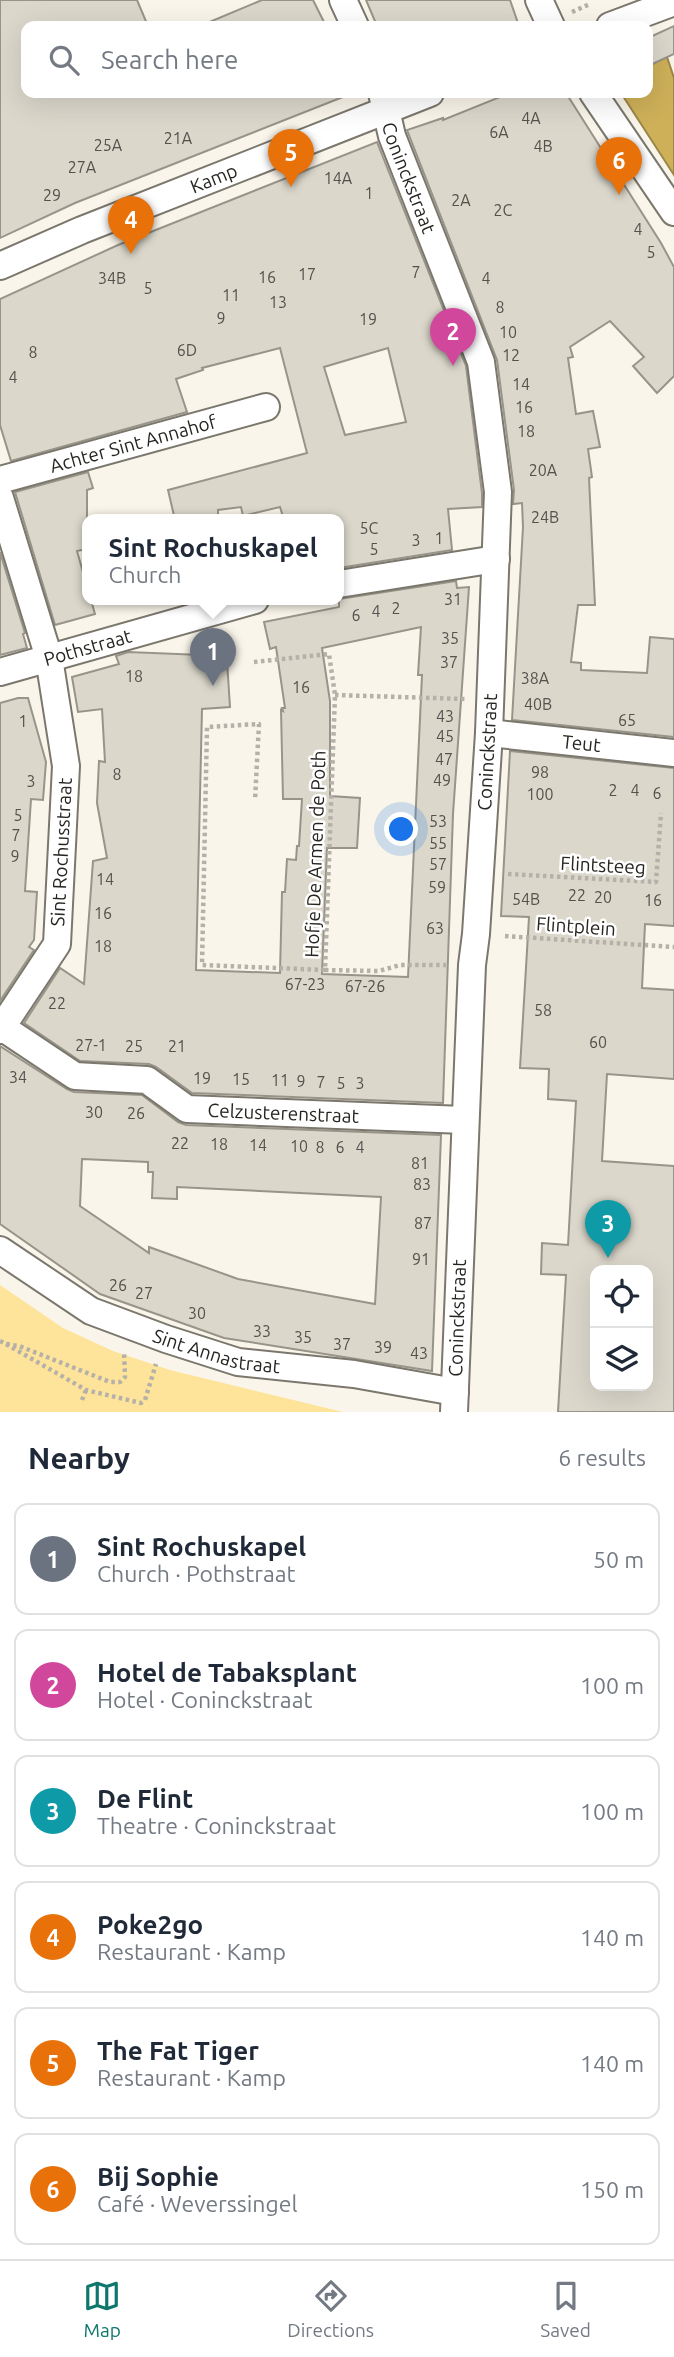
<!DOCTYPE html>
<html lang="en">
<head>
<meta charset="utf-8">
<style>
	body { margin:0; font-family:Ubuntu,sans-serif; background:#f2f2f3; color:#1f2937 }
	.controls { position:absolute; right:21px; bottom:21px; display:grid; overflow:hidden; border-radius:14px; box-shadow:0 7px 28px #0002 }
	.controls button { width:63px; height:63px; display:grid; place-items:center; padding:0; border:0; border-bottom:2px solid #e0e1e3; background:#fff; color:#1f2937; font:35px sans-serif }
	.you { position:absolute; left:402px; top:830px; width:24px; height:24px; margin:-18px; border:5px solid #fff; border-radius:50%; background:#1a73e8; box-shadow:0 0 0 10px #1a73e833 }
	.badge { display:grid; place-items:center; width:46px; height:46px; border-radius:50%; background:#0f766e; color:#fff; font-size:23px; font-weight:700 }
	.pin { position:absolute; translate:-50% -58px; filter:drop-shadow(0 2px 4px #0008) }
	.pin::after { content:''; position:absolute; top:37px; width:24px; height:21px; background:inherit; clip-path:polygon(0 0,100% 0,50% 100%) }
	.popup { position:absolute; left:82px; top:514px; width:262px; height:91px; box-sizing:border-box; display:grid; place-content:center; border-radius:14px; background:#fff; filter:drop-shadow(0 2px 5px #0005); font-size:23px; white-space:nowrap; color:#747a83 }
	.popup b { font-size:26px; color:#1f2937 }
	.popup::after { content:''; position:absolute; left:50%; top:100%; margin-left:-14px; border:14px solid transparent; border-top-color:#fff }
	.list { margin:0; padding:0; list-style:none }
	h2 { display:flex; justify-content:space-between; align-items:center; height:91px; margin:0; padding:0 28px; font-size:30px }
	h2 small { font-size:23px; font-weight:400; color:#747a83 }
	.list li { display:grid; grid-template-columns:46px 1fr auto; gap:21px; align-items:center; box-sizing:border-box; height:112px; margin:0 14px 14px; padding:0 14px; border:2px solid #e0e1e3; border-radius:14px }
	.list b { display:block; font-size:26px; white-space:nowrap }
	.list p { margin:0; font-size:23px; white-space:nowrap; color:#747a83 }
	.list em { font-size:23px; font-style:normal; color:#747a83 }
	.icon { flex:none; width:38px; height:38px; fill:none; stroke:currentColor; stroke-width:2; stroke-linecap:round; stroke-linejoin:round }
	.map { position:relative; flex:none; width:674px; height:1412px; overflow:hidden }
	.search { position:absolute; background:#fff; box-shadow:0 7px 28px #0002; left:21px; right:21px; top:21px; height:77px; display:flex; align-items:center; gap:18px; box-sizing:border-box; padding:0 24px; border-radius:14px; color:#747a83; font-size:26px }
	.sheet { height:847px; background:#fff }
	nav { display:flex; justify-content:space-around; align-items:center; box-sizing:border-box; height:98px; border-top:2px solid #e0e1e3; background:#fff; font-size:19px; color:#747a83 }
	nav a { display:grid; justify-items:center; gap:4px }
	nav .on { color:#0f766e }
	.map>svg:first-child { display:block }
	.green { fill:#fee49a }
	.water { fill:#ceb059; stroke:#9c8648; stroke-width:2 }
	.building { fill:#dbd7cb; stroke:#989489; stroke-width:2; fill-rule:evenodd }
	.lines { fill:none; stroke-linecap:round; stroke-linejoin:round }
	.street-casing { stroke:#7b776d; stroke-width:30 }
	.path { stroke:#b5b1a9; stroke-width:4.5; stroke-dasharray:3.5 3.5; stroke-linecap:butt }
	.street { stroke:#fff; stroke-width:26 }
	.labels { text-anchor:middle; stroke-width:5; stroke-linejoin:round; paint-order:stroke }
	.number-label { font-size:16px; fill:#53524c }
	.street-label { font-size:19px; fill:#262521; stroke:#fff }
</style>
</head>
<body>
<div class="map">
<svg width="674" height="1412" viewBox="0 0 674 1412">
	<rect width="100%" height="100%" fill="#faf5ea"/>
	<path class="green" d="M0 1285 63 1328 113 1351 170 1370 343 1412H0Z"/>
	<path class="water" d="M667 57 674 78V175L621 93H648V66Z"/>
	<g class="building">
		<path d="M0 0H137L148 26H26V93H353L75 203 0 238Z"/>
		<path d="M262 0H313L326 26H200Z"/>
		<path d="M366 0H510L519 26H377Z"/>
		<path d="M674 26V54L648 66V38Z"/>
		<path d="M510 93H566L661 243 674 267V376L657 393 633 366 644 357 610 321 570 347 573 357 568 358 576 414 593 411 600 447 588 449 592 477 589 478 595 605H578L571 662 581 663V670L647 673 650 637 674 639V737L512 720 523 527 522 503 513 504 514 490 497 360 407 130 443 118V120Z"/>
		<path d="M377 142 466 366 482 493V507L448 509 452 550 339 568V520H284L280 507 243 516 241 507 218 510V515L198 520H175L168 490 307 453 280 348 202 368 203 370 176 379 187 412 11 461 0 425V299L118 245ZM388 348 406 422 345 435 324 367Z"/>
		<path d="M88 472 93 488 87 490V549L77 551 87 586V600H91L95 614 55 625 15 492Z"/>
		<path d="M0 552 25 633 23 634 27 648 0 655Z"/>
		<path d="M456 581 457 588 469 587 453 814 443 1103 192 1093 156 1067 149 1064 80 1061 24 1023 60 968 84 984 93 861 107 858 97 803 99 761 105 762 102 709 78 712 72 677 119 664 116 656 128 652 202 655 204 652 216 651 227 661 230 707 202 709 196 970 280 973 282 892H285L287 859 296 860 297 846H299L302 799H283L281 710 283 711 282 708H285L276 647 270 649 264 622 339 607V599ZM421 627 418 675H422L408 977 322 974 327 848H357L360 798 330 796V701L322 648Z"/>
		<path d="M18 698H28L46 762 43 800 31 799 25 891 37 892 34 940 29 947 34 950 0 1001V703Z"/>
		<path d="M510 751 674 768V926L645 924 642 988 674 990V1079L607 1074 602 1161 674 1166V1412H558L566 1275 541 1274 542 1243 568 1245 576 1101 548 1099 549 1069 520 1068 529 917 501 916ZM595 1270H648V1386H595Z"/>
		<path d="M0 1046 67 1089 74 1092 142 1095 178 1122 186 1125 441 1135 432 1371 224 1338 100 1294 0 1224ZM82 1159 148 1162V1172H153L152 1198 177 1199V1187L381 1197 375 1304 238 1279 149 1247V1253L80 1206Z"/>
	</g>
	<g class="lines">
		<defs>
			<g id="street">
				<path d="M343 0 355 26"/>
				<path d="M539 0 551 26"/>
				<path d="M610 26 674 2"/>
				<path id="s1" d="M382 93 392 136 481 362 498 492 489 733 476 934 472 965 454 1412"/>
				<path d="M593 93 674 212"/>
				<path id="s2" d="M0 266 82 230 430 93"/>
				<path id="s3" d="M0 480 266 407"/>
				<path d="M0 498 49 658 66 766 57 944 0 1030"/>
				<path d="M339 584 496 559"/>
				<path id="s4" d="M0 672 255 600"/>
				<path id="s5" d="M489 733 674 753"/>
				<path id="s6" d="M0 1026 75 1076 147 1080 187 1109 464 1120"/>
				<path id="s7" d="M0 1250 91 1311 166 1339 238 1362 354 1374 455 1392"/>
			</g>
		</defs>
		<use href="#street" class="street-casing"/>
		<g class="path">
			<path d="M572 12 590 4"/>
			<path d="M254 662 329 654 335 695 325 970 202 965 207 727 259 724 255 800"/>
			<path d="M335 695 465 699"/>
			<path d="M508 874 656 882 661 813"/>
			<path d="M505 936 674 947"/>
			<path d="M325 970 379 971 400 965H446"/>
			<path d="M0 1341 6 1344 19 1346 110 1382H120L125 1377 124 1351"/>
			<path d="M6 1344 86 1390 141 1403 145 1400 156 1364"/>
			<path d="M82 1400 86 1390"/>
		</g>
		<use href="#street" class="street"/>
	</g>
	<g class="labels">
		<g class="number-label">
			<text x="531" y="124">4A</text>
			<text x="499" y="138">6A</text>
			<text x="178" y="144">21A</text>
			<text x="108" y="151">25A</text>
			<text x="543" y="152">4B</text>
			<text x="82" y="173">27A</text>
			<text x="338" y="184">14A</text>
			<text x="369" y="199">1</text>
			<text x="52" y="201">29</text>
			<text x="461" y="206">2A</text>
			<text x="503" y="216">2C</text>
			<text x="638" y="235">4</text>
			<text x="651" y="258">5</text>
			<text x="416" y="278">7</text>
			<text x="307" y="280">17</text>
			<text x="267" y="283">16</text>
			<text x="112" y="284">34B</text>
			<text x="486" y="284">4</text>
			<text x="148" y="294">5</text>
			<text x="231" y="301">11</text>
			<text x="278" y="308">13</text>
			<text x="500" y="313">8</text>
			<text x="221" y="324">9</text>
			<text x="368" y="325">19</text>
			<text x="508" y="338">10</text>
			<text x="187" y="356">6D</text>
			<text x="33" y="358">8</text>
			<text x="511" y="361">12</text>
			<text x="13" y="383">4</text>
			<text x="521" y="390">14</text>
			<text x="524" y="413">16</text>
			<text x="526" y="437">18</text>
			<text x="543" y="476">20A</text>
			<text x="545" y="523">24B</text>
			<text x="369" y="534">5C</text>
			<text x="439" y="544">1</text>
			<text x="416" y="546">3</text>
			<text x="374" y="555">5</text>
			<text x="453" y="605">31</text>
			<text x="396" y="614">2</text>
			<text x="376" y="617">4</text>
			<text x="356" y="621">6</text>
			<text x="450" y="644">35</text>
			<text x="449" y="668">37</text>
			<text x="134" y="682">18</text>
			<text x="535" y="684">38A</text>
			<text x="301" y="693">16</text>
			<text x="538" y="710">40B</text>
			<text x="445" y="722">43</text>
			<text x="627" y="726">65</text>
			<text x="23" y="727">1</text>
			<text x="445" y="742">45</text>
			<text x="444" y="765">47</text>
			<text x="540" y="778">98</text>
			<text x="117" y="780">8</text>
			<text x="442" y="786">49</text>
			<text x="31" y="787">3</text>
			<text x="613" y="796">2</text>
			<text x="635" y="796">4</text>
			<text x="657" y="799">6</text>
			<text x="540" y="800">100</text>
			<text x="18" y="821">5</text>
			<text x="438" y="827">53</text>
			<text x="16" y="841">7</text>
			<text x="438" y="849">55</text>
			<text x="15" y="862">9</text>
			<text x="438" y="870">57</text>
			<text x="105" y="885">14</text>
			<text x="437" y="893">59</text>
			<text x="577" y="901">22</text>
			<text x="603" y="903">20</text>
			<text x="526" y="905">54B</text>
			<text x="653" y="906">16</text>
			<text x="103" y="919">16</text>
			<text x="435" y="934">63</text>
			<text x="103" y="952">18</text>
			<text x="305" y="990">67-23</text>
			<text x="365" y="992">67-26</text>
			<text x="57" y="1009">22</text>
			<text x="543" y="1016">58</text>
			<text x="598" y="1048">60</text>
			<text x="91" y="1051">27-1</text>
			<text x="134" y="1052">25</text>
			<text x="177" y="1052">21</text>
			<text x="18" y="1083">34</text>
			<text x="202" y="1084">19</text>
			<text x="241" y="1085">15</text>
			<text x="280" y="1086">11</text>
			<text x="301" y="1087">9</text>
			<text x="321" y="1088">7</text>
			<text x="341" y="1089">5</text>
			<text x="360" y="1089">3</text>
			<text x="94" y="1118">30</text>
			<text x="136" y="1119">26</text>
			<text x="180" y="1149">22</text>
			<text x="219" y="1150">18</text>
			<text x="258" y="1151">14</text>
			<text x="299" y="1152">10</text>
			<text x="320" y="1153">8</text>
			<text x="340" y="1153">6</text>
			<text x="360" y="1153">4</text>
			<text x="420" y="1169">81</text>
			<text x="422" y="1190">83</text>
			<text x="423" y="1229">87</text>
			<text x="421" y="1265">91</text>
			<text x="118" y="1291">26</text>
			<text x="144" y="1299">27</text>
			<text x="197" y="1319">30</text>
			<text x="262" y="1337">33</text>
			<text x="303" y="1343">35</text>
			<text x="342" y="1350">37</text>
			<text x="383" y="1353">39</text>
			<text x="419" y="1359">43</text>
		</g>
		<g class="street-label">
			<text dy="7" stroke="none"><textPath href="#s2" startOffset="231">Kamp</textPath></text>
			<text dy="7" stroke="none"><textPath href="#s1" startOffset="89">Coninckstraat</textPath></text>
			<text dy="7" stroke="none"><textPath href="#s3" startOffset="138">Achter Sint Annahof</textPath></text>
			<text dy="7" stroke="none"><textPath href="#s4" startOffset="91">Pothstraat</textPath></text>
			<text dy="7" stroke="none"><textPath href="#s5" startOffset="93">Teut</textPath></text>
			<text transform="translate(487 752) rotate(-87)" y="7">Coninckstraat</text>
			<text transform="translate(61 852) rotate(-87)" y="7">Sint Rochusstraat</text>
			<text transform="translate(315 854) rotate(-88)" y="7">Hofje De Armen de Poth</text>
			<text transform="translate(603 865) rotate(3)" y="7">Flintsteeg</text>
			<text transform="translate(576 926) rotate(4)" y="7">Flintplein</text>
			<text dy="7" stroke="none"><textPath href="#s6" startOffset="308">Celzusterenstraat</textPath></text>
			<text transform="translate(457 1318) rotate(-88)" y="7">Coninckstraat</text>
			<text dy="7" stroke="none"><textPath href="#s7" startOffset="242">Sint Annastraat</textPath></text>
		</g>
	</g>
</svg>
<div class="controls">
<button><svg class="icon" aria-label="locate" viewBox="0 0 24 24"><circle cx="12" cy="12" r="6"/><path d="M12 2v4M12 18v4M2 12h4M18 12h4"/></svg></button>
<button><svg class="icon" aria-label="layers" viewBox="0 0 24 24"><path d="M12 4l9 5-9 5-9-5zM3 14l9 5 9-5"/></svg></button>
</div>
<div class="you"></div>
<div class="pin badge" style="left:213px;top:686px;background:#6b7280">1</div>
<div class="popup"><b>Sint Rochuskapel</b>Church</div>
<div class="pin badge" style="left:453px;top:366px;background:#d1479c">2</div>
<div class="pin badge" style="left:608px;top:1258px;background:#0f9aa8">3</div>
<div class="pin badge" style="left:131px;top:254px;background:#e8710a">4</div>
<div class="pin badge" style="left:291px;top:187px;background:#e8710a">5</div>
<div class="pin badge" style="left:619px;top:195px;background:#e8710a">6</div>
<div class="search"><svg class="icon" aria-label="search" viewBox="0 0 24 24"><circle cx="10" cy="10" r="6"/><path d="M15 15l6 6"/></svg>Search here</div>
</div>
<section class="sheet">
<h2>Nearby<small>6 results</small></h2>
<ul class="list">
<li><span class="badge" style="background:#6b7280">1</span><div><b>Sint Rochuskapel</b><p>Church · Pothstraat</p></div><em>50 m</em></li>
<li><span class="badge" style="background:#d1479c">2</span><div><b>Hotel de Tabaksplant</b><p>Hotel · Coninckstraat</p></div><em>100 m</em></li>
<li><span class="badge" style="background:#0f9aa8">3</span><div><b>De Flint</b><p>Theatre · Coninckstraat</p></div><em>100 m</em></li>
<li><span class="badge" style="background:#e8710a">4</span><div><b>Poke2go</b><p>Restaurant · Kamp</p></div><em>140 m</em></li>
<li><span class="badge" style="background:#e8710a">5</span><div><b>The Fat Tiger</b><p>Restaurant · Kamp</p></div><em>140 m</em></li>
<li><span class="badge" style="background:#e8710a">6</span><div><b>Bij Sophie</b><p>Café · Weverssingel</p></div><em>150 m</em></li>
</ul>
</section>
<nav>
<a class="on"><svg class="icon" aria-label="map" viewBox="0 0 24 24"><path d="M3 6l6-2 6 2 6-2v14l-6 2-6-2-6 2zM9 4v14M15 6v14"/></svg>Map</a>
<a><svg class="icon" aria-label="directions" viewBox="0 0 24 24"><path d="M12 3l9 9-9 9-9-9zM9 14v-3h6M13 9l2 2-2 2"/></svg>Directions</a>
<a><svg class="icon" aria-label="saved" viewBox="0 0 24 24"><path d="M7 4h10v16l-5-4-5 4z"/></svg>Saved</a>
</nav>
</body>
</html>
